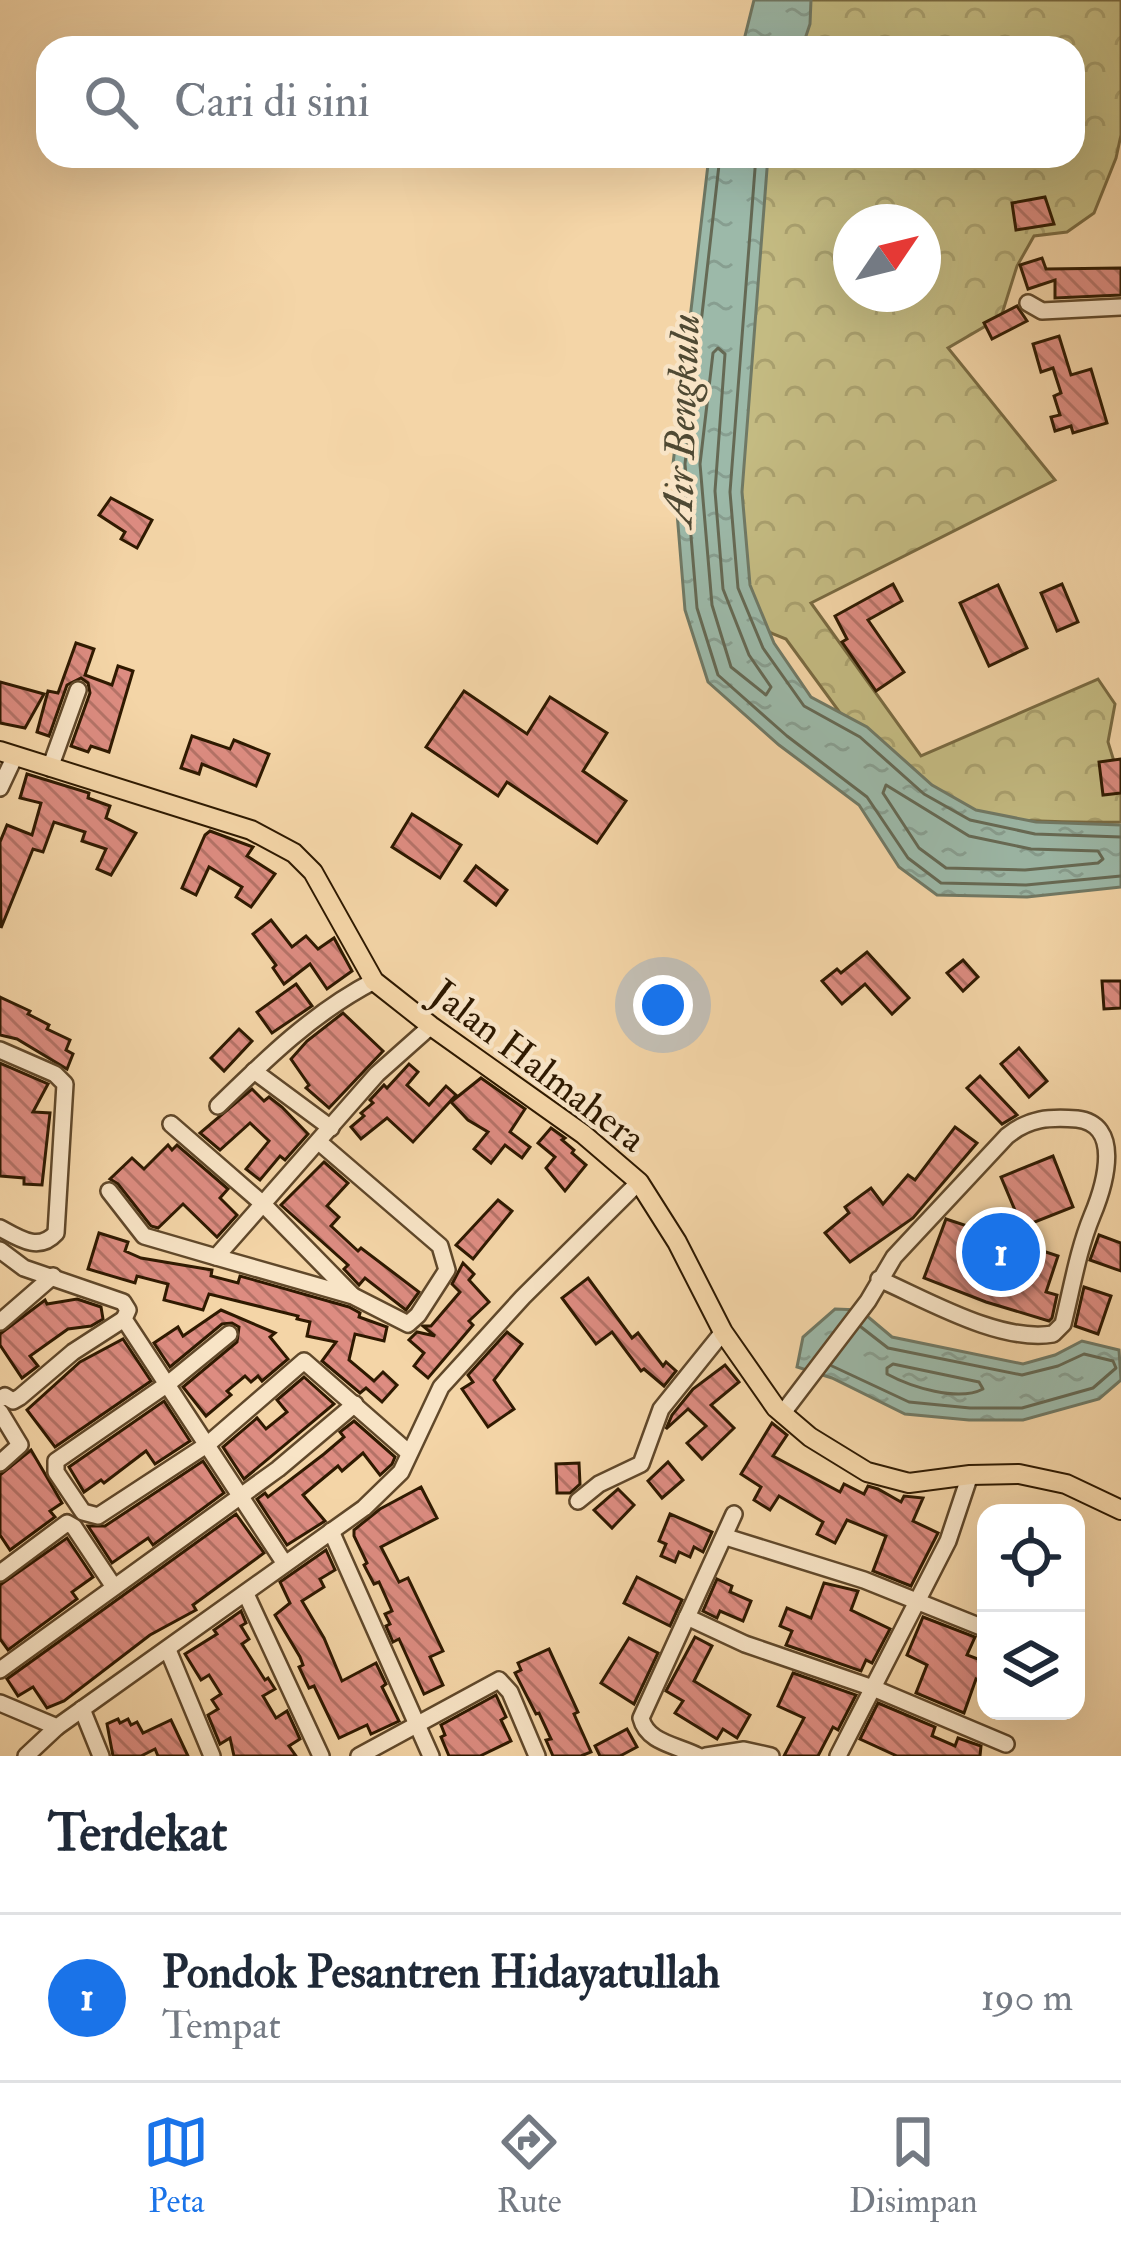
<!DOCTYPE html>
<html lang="id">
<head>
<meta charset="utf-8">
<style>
	body { margin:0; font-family:"IM FELL Double Pica",serif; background:#f6f6f7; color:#1f2937 }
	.controls { position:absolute; right:36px; bottom:36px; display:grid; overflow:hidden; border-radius:24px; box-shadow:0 12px 48px #0002 }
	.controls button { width:108px; height:108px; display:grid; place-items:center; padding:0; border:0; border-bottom:3px solid #e0e1e3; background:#fff; color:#1f2937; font:60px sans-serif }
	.compass { position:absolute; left:833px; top:204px; width:108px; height:108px; border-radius:50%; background:#fff; box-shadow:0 12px 48px #0002; rotate:55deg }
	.you { position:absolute; left:663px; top:1005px; width:42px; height:42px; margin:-30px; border:9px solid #fff; border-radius:50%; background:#1a73e8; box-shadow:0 0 0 18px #1a73e833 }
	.badge { display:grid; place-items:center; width:78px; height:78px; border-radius:50%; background:#1a73e8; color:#fff; font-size:39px; font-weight:700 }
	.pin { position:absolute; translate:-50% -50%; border:6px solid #fff; box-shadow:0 3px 12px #0006 }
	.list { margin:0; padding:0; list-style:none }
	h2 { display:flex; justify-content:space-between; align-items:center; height:156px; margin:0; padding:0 48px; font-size:51px }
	h2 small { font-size:39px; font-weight:400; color:#747a83 }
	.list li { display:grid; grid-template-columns:78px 1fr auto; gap:36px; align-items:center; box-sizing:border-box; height:168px; padding:0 48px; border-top:3px solid #e0e1e3 }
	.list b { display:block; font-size:45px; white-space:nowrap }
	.list p { margin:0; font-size:39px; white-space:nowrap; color:#747a83 }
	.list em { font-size:39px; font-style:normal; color:#747a83 }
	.icon { flex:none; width:66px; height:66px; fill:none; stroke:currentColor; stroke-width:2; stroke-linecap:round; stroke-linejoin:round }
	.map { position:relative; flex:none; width:1121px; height:1756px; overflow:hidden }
	.search { position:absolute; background:#fff; box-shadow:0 12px 48px #0002; left:36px; right:36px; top:36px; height:132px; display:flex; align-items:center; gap:30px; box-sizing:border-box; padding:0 42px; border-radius:36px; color:#747a83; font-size:45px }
	.sheet { height:324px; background:#fff }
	nav { display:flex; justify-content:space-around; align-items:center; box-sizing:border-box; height:168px; border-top:3px solid #e0e1e3; background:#fff; font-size:33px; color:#747a83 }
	nav a { display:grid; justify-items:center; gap:6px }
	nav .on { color:#1a73e8 }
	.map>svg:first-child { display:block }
	.forest { fill:url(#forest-crowns); stroke:#796a41; stroke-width:3; fill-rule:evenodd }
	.water { fill:url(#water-ripples); stroke:#707965; stroke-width:3 }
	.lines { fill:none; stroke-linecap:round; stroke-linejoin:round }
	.shore { stroke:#656954; stroke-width:3 }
	.building { fill:url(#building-back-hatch); stroke:#2e1900; stroke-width:3 }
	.minor-casing { stroke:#60482a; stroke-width:20 }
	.major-casing { stroke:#2e1900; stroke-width:22 }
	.minor { stroke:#f8e4c6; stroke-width:15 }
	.major { stroke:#f4d5a7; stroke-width:18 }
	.labels { text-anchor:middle; stroke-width:9; stroke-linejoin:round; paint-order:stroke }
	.street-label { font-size:39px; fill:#2e1900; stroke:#f8e4c6 }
	.water-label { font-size:42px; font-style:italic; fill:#4f4933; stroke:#f8e4c6 }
</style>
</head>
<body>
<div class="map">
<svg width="1121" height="1756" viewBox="0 0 1121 1756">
	<defs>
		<pattern id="forest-crowns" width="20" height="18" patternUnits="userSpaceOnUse" patternTransform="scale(3)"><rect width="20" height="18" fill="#c4bb82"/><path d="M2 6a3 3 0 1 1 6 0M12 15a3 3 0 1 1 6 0" fill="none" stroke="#a9a06e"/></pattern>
		<pattern id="water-ripples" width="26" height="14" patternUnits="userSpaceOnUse" patternTransform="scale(3)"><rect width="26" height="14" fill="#9cb9a9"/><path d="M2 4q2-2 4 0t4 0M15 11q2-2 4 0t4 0" fill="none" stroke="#879e90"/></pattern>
		<pattern id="building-back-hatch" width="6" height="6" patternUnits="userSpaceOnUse" patternTransform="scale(3)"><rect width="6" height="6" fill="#dd8c81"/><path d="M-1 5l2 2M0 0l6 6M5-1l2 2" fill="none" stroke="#b47267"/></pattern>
	</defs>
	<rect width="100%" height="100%" fill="#f4d5a7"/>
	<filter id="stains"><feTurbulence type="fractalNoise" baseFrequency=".00167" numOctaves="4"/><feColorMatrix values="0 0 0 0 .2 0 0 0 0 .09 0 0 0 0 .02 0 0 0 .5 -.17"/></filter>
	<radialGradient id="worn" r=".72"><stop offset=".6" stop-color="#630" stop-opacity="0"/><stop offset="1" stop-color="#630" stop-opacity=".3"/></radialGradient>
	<path class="forest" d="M789 0H1121V135L1116 158 1094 213 1067 232 1034 236 1017 266 1001 317 948 348 1055 480 811 603 921 756 1098 679 1115 704 1108 742 1121 784V822C1068 824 1018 818 966 821L846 721 786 639 739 620 736 335 754 156H1073V48H774ZM851 222H923V294H851Z"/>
	<g class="water">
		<path d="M754 0H811L810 24 802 48H742Z"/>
		<path d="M709 156H768L742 492 750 585 774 643 811 697 867 727 932 785 976 810 1036 822 1121 825V887L1027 897 937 895 899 867 859 805 779 745 708 682 685 610 673 464Z"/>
		<path d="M835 1309 860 1310 892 1337 1023 1364 1055 1355 1082 1341 1119 1350 1121 1380 1099 1399 1023 1420H969L905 1414 832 1378 797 1367 803 1337Z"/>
	</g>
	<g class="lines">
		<g class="shore">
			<path d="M720 156 685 464 697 608 718 675 787 736 867 797 908 858 941 883 1026 885 1121 876"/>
			<path d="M756 156 730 492 738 588 763 648 804 706 860 737 924 794 970 820 1035 834 1121 837"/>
			<path d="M718 348 725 354 715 491 723 589 749 655 771 687 766 695 731 667 712 605 700 464 713 353Z"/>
			<path d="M886 785 969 836 1031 849 1098 851 1103 859 1098 863 1025 870 946 868 919 848 883 793Z"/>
			<path d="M893 1364 979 1382 983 1389C958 1402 911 1387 887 1374V1368Z"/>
			<path d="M832 1366 909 1402 970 1408H1022L1093 1388 1116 1368 1113 1361 1084 1354 1058 1366 1022 1375 888 1348 861 1327"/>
		</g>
	</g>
	<g class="building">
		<path d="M1045 197 1054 224 1016 230 1012 203Z"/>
		<path d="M1042 258 1046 269 1121 268V295L1055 298V280L1028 289 1020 265Z"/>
		<path d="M1017 306 1027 321 992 339 984 323Z"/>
		<path d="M1059 336 1071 375 1091 369 1107 423 1073 433 1071 426 1055 431 1051 417 1060 415 1054 396 1061 393 1053 368 1041 372 1033 344Z"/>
		<path d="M111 498 152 520 137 548 121 539 125 532 99 515Z"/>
		<path d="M893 584 902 601 868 620 904 672 876 691 842 642 847 639 835 616Z"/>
		<path d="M1062 584 1078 622 1057 631 1041 593Z"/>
		<path d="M998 585 1027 648 989 666 960 603Z"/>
		<path d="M76 643 94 649 85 675 112 685 118 666 133 671 109 752 91 746 88 752 71 746 90 693 88 683 81 678 67 685 49 736 37 732 48 691 58 693Z"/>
		<path d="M0 682 44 694 25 728 0 723Z"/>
		<path d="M464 691 527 734 550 697 607 733 583 771 626 801 597 843 507 782 498 796 426 747Z"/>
		<path d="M192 736 230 749 234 740 269 754 256 786 202 764 199 774 181 768Z"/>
		<path d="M1121 759V793L1103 795 1099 762Z"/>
		<path d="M27 774 89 793 88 798 110 806 106 818 136 833 111 875 97 869 106 849 82 841 85 832 54 822 43 852 33 849 1 928 0 842 7 825 32 835 41 803 20 798Z"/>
		<path d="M412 814 461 845 440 878 392 847Z"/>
		<path d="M210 831 253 847 247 856 275 874 251 907 236 897 242 887 209 867 196 895 182 888 205 835Z"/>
		<path d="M476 866 507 890 496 905 465 881Z"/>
		<path d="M271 920 292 947 306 936 318 949 334 938 352 971 327 989 310 964 284 984 273 968 276 965 253 934Z"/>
		<path d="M867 952 909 998 892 1014 865 984 842 1004 822 981 837 969 841 973Z"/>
		<path d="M963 960 978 977 963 991 947 973Z"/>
		<path d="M1102 981H1121V1008L1104 1009Z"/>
		<path d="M296 984 312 1006 272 1033 257 1012Z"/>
		<path d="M0 997 30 1011 28 1014 49 1025 47 1029 70 1040 66 1050 73 1054 67 1069 17 1039 0 1035Z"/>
		<path d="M343 1013 383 1051 329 1108 306 1088 309 1085 291 1059 307 1041Z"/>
		<path d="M239 1029 252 1041 224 1071 211 1058Z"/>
		<path d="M1019 1048 1047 1081 1029 1097 1001 1064Z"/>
		<path d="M0 1063 48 1084 33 1112 50 1113 42 1185 24 1184V1178L0 1176Z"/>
		<path d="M409 1064 418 1072 407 1085 429 1105 446 1086 456 1095 413 1142 387 1118 361 1139 351 1127 364 1116 361 1113 373 1103 370 1100 384 1085 387 1088Z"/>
		<path d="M980 1076 1017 1115 1002 1124 967 1088Z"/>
		<path d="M481 1078 525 1109 510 1132 530 1147 522 1158 505 1145 491 1163 474 1149 488 1132 468 1120 451 1102Z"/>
		<path d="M252 1089 264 1101 269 1097 282 1107 308 1134 285 1160 280 1156 260 1180 246 1169 269 1141 250 1123 220 1150 200 1133Z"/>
		<path d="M955 1127 977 1143 913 1218 850 1262 825 1233 849 1213 845 1207 871 1188 883 1204 908 1175 915 1180Z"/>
		<path d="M551 1128 565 1138 562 1140 574 1150 572 1153 586 1165 565 1191 546 1168 555 1157 538 1143Z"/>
		<path d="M168 1145 172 1150 177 1145 228 1189 220 1198 237 1215 217 1237 183 1204 158 1228 151 1226 118 1184 110 1179 132 1158 144 1169Z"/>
		<path d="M1053 1156 1073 1207 1022 1227 1001 1177Z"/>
		<path d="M324 1162 348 1183 327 1206 339 1217 331 1226 358 1251 361 1248 419 1292 406 1310 365 1278 359 1285 344 1269 348 1265 281 1205Z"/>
		<path d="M498 1200 512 1211 473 1259 456 1245Z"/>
		<path d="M946 1219 1058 1256 1046 1292 1057 1295 1052 1318 1049 1321 986 1302 924 1278Z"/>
		<path d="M99 1233 128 1242 125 1251 141 1258 212 1270 211 1276 238 1283 240 1276 349 1307 360 1313 359 1317 387 1327 384 1341 355 1334 349 1360 374 1381 383 1372 397 1385 382 1402 366 1388 360 1393 322 1361 336 1342 307 1336 310 1322 297 1319 298 1316 209 1294 203 1310 164 1300 168 1284 137 1276 135 1283 88 1269Z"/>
		<path d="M1099 1235 1121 1243V1271L1090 1260Z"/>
		<path d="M463 1263 474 1274 469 1280 489 1302 469 1321 473 1325 428 1378 414 1366 424 1353 409 1340 417 1332 435 1336 423 1326H431L460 1292 452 1284Z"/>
		<path d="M588 1278 632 1338 638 1333 663 1366 666 1362 676 1371 664 1386 644 1369 641 1371 612 1332 596 1344 562 1298Z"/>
		<path d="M1084 1287 1111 1296 1098 1334 1075 1326Z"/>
		<path d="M77 1299 101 1307 103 1319 91 1326 68 1329 30 1356 38 1366 22 1378 0 1345V1334L45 1300 47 1304Z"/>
		<path d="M221 1310 275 1333 270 1337 288 1359 262 1381 258 1376 251 1382 245 1376 227 1391 231 1395 206 1416 183 1387 237 1342 239 1327 232 1323 222 1324 170 1367 154 1343 178 1327 183 1336Z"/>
		<path d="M507 1332 522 1344 494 1380 514 1409 488 1427 462 1389 473 1382 468 1375Z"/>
		<path d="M123 1339 151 1381 55 1447 27 1410 80 1362Z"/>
		<path d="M725 1365 739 1382 711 1405 734 1428 702 1459 687 1443 706 1426 688 1409 666 1429 672 1415 693 1389Z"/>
		<path d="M304 1377 334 1404 244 1479 223 1447 257 1418 266 1429 287 1412 277 1400Z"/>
		<path d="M164 1401 190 1441 155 1464 146 1451 104 1483 101 1480 84 1492 69 1467Z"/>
		<path d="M354 1421 395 1457 392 1464 380 1475 363 1453 342 1471 338 1466 303 1495 325 1521 287 1545 257 1499 265 1493 268 1497 324 1454 344 1437 340 1432Z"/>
		<path d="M772 1423 787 1435 773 1456 840 1492 844 1484 864 1494 868 1486 878 1489 901 1502 904 1496 923 1498 913 1521 938 1533 911 1586 873 1571 886 1536 847 1520 835 1543 817 1534 823 1522 779 1496 770 1510 754 1500 761 1487 741 1474Z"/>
		<path d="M31 1450 62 1503 50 1511 55 1517 10 1550 0 1535V1475Z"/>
		<path d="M203 1461 224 1493 153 1545 148 1538 112 1563 88 1526H105Z"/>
		<path d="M668 1462 683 1480 662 1498 648 1481Z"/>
		<path d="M579 1463 580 1484 570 1493H557L556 1464Z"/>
		<path d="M421 1487 437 1518 381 1547 399 1582 408 1578 443 1651 430 1657 443 1685 424 1694 399 1639 393 1642 386 1626 390 1624 385 1614 392 1611 379 1582 374 1584 364 1565 367 1563 354 1536V1530L380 1509Z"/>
		<path d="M618 1489 634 1505 612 1528 594 1510Z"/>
		<path d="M236 1514 264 1553 193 1605 196 1610 150 1635 64 1701 47 1708 33 1687 18 1696 7 1679Z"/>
		<path d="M670 1514 712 1532 703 1552 694 1547 690 1557 679 1552 675 1562 661 1556 666 1544 659 1541Z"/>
		<path d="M67 1538 93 1577 72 1592 77 1599 8 1650 0 1639V1585Z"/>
		<path d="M326 1550 335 1570 320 1579 324 1587 302 1601 324 1638 342 1681 376 1663 386 1684 382 1687 399 1721 371 1734 367 1725 339 1738 314 1686 309 1688 299 1667 303 1665 300 1657 275 1615 290 1603 280 1582Z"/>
		<path d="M637 1577 682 1600 670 1626 624 1603Z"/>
		<path d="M717 1579 732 1586 730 1592 751 1601 743 1621 720 1611 717 1618 703 1611Z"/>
		<path d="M824 1583 858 1591 851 1610 890 1629 872 1663 866 1660 861 1671 786 1645 792 1631 780 1626 787 1608 811 1618Z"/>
		<path d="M241 1611 246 1623 241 1626 249 1639 242 1644 265 1680 268 1678 275 1689 263 1696 276 1718 287 1711 300 1739 289 1746 296 1756H234L230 1738 220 1744 208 1715 218 1709 212 1700 221 1694 209 1675 201 1680 185 1654 217 1634 214 1630Z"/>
		<path d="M923 1617 975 1637 967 1655 986 1662V1683L976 1679 964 1713 916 1693 927 1665 907 1655Z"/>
		<path d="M695 1637 712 1646 694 1681 750 1715 737 1738 723 1729 717 1739 675 1713 683 1701 666 1691Z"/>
		<path d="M629 1638 658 1653 634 1704 601 1683Z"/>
		<path d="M549 1649 578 1712 574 1714 591 1752 581 1756H553L546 1740 551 1739 539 1713 536 1714 515 1673 521 1670 518 1663Z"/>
		<path d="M793 1673 856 1695 838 1730 833 1727 818 1756H784L804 1718 778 1706Z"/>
		<path d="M496 1695 506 1717 501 1720 511 1741 480 1756H449L441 1737 445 1735 441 1725Z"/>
		<path d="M878 1703 935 1727 932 1736 955 1746 958 1738 981 1746 980 1756H897L860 1739Z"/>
		<path d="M118 1719 120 1723 128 1719 131 1725 137 1722 143 1733 171 1720 188 1756H158L155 1749 141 1756H113L107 1724Z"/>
		<path d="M627 1729 637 1747 620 1756H600L595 1746Z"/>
	</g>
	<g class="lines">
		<defs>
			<g id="minor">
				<path d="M1028 303 1042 311 1121 307"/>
				<path d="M50 768 78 690"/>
				<path d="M0 788 15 756"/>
				<path d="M0 1050 55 1074 65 1084 56 1233C39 1252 20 1239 0 1228"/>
				<path d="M254 1071 331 1128"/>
				<path d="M218 1106C266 1059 314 1012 374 981"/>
				<path d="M171 1124 263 1204 352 1295"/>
				<path d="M109 1191 144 1236 216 1257 377 1074 431 1026"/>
				<path d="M0 1250 24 1268 123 1302 128 1310 124 1319 285 1564"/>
				<path d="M216 1257 353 1296 408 1324 418 1315 447 1270 440 1246 319 1142"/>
				<path d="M0 1322 53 1276"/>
				<path d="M229 1334 169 1383 56 1461V1472L83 1512 98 1516 208 1444 304 1361 408 1452"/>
				<path d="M0 1399 5 1396 13 1401 20 1397 73 1352 124 1319"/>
				<path d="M0 1412 20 1445 0 1463"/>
				<path d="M782 1414 868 1301 894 1257 1007 1136C1029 1118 1049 1117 1077 1119 1121 1124 1107 1180 1092 1216 1078 1250 1072 1288 1063 1324L1053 1334C1000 1343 927 1300 879 1279"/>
				<path d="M578 1501 599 1484 641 1464 661 1409 723 1332"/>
				<path d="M331 1531 431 1756"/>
				<path d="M726 1537 864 1580 986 1629"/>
				<path d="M0 1573 67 1523 74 1527 114 1587"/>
				<path d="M246 1594 321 1756"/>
				<path d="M687 1617 745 1644 873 1688 1006 1744"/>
				<path d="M168 1650 212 1756"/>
				<path d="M0 1670 278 1469 355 1404"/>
				<path d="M0 1703 57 1727 364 1508 401 1472 441 1387 523 1297 639 1182"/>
				<path d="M82 1709 101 1756"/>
				<path d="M26 1756 57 1727"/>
				<path d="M359 1756 499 1680 510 1692 537 1756"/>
				<path d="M698 1756C677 1745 647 1743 641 1718L734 1514"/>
				<path d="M706 1756 744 1750 771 1756"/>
				<path d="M838 1756 948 1541 970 1475"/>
			</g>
			<path id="major" d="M0 751 251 830 294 853 313 872 374 981 431 1026 583 1134 639 1182 677 1242 723 1332 776 1408 810 1437 867 1472 909 1483 970 1475 1019 1474 1066 1484 1121 1510"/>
		</defs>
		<use href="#minor" class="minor-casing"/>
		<use href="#major" class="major-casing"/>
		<use href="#minor" class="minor"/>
		<use href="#major" class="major"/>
	</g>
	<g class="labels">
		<g class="street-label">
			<text transform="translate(539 1065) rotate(37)" y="14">Jalan Halmahera</text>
		</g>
		<g class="water-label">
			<text transform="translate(680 420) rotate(-88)" y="15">Air Bengkulu</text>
		</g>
	</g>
	<rect width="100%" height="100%" filter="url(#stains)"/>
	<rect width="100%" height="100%" fill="url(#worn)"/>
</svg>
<div class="controls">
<button><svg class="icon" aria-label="locate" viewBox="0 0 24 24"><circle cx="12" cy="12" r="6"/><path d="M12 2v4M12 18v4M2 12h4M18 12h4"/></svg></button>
<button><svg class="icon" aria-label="layers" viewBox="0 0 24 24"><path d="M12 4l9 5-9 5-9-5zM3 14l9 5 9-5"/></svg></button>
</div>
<svg class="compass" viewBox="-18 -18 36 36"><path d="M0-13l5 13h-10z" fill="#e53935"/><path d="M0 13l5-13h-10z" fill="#747a83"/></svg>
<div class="you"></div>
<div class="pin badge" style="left:1001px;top:1252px">1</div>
<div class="search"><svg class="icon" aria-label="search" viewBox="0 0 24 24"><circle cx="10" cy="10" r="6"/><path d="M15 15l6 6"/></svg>Cari di sini</div>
</div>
<section class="sheet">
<h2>Terdekat<small></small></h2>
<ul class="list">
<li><span class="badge">1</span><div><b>Pondok Pesantren Hidayatullah</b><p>Tempat</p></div><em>190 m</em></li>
</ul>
</section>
<nav>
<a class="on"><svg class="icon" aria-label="map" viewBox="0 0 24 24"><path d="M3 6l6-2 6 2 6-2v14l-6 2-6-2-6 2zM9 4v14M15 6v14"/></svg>Peta</a>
<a><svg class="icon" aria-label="directions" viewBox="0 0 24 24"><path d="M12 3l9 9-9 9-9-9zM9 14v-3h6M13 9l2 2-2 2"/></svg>Rute</a>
<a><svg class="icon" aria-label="saved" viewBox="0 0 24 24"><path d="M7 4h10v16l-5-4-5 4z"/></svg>Disimpan</a>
</nav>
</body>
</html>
